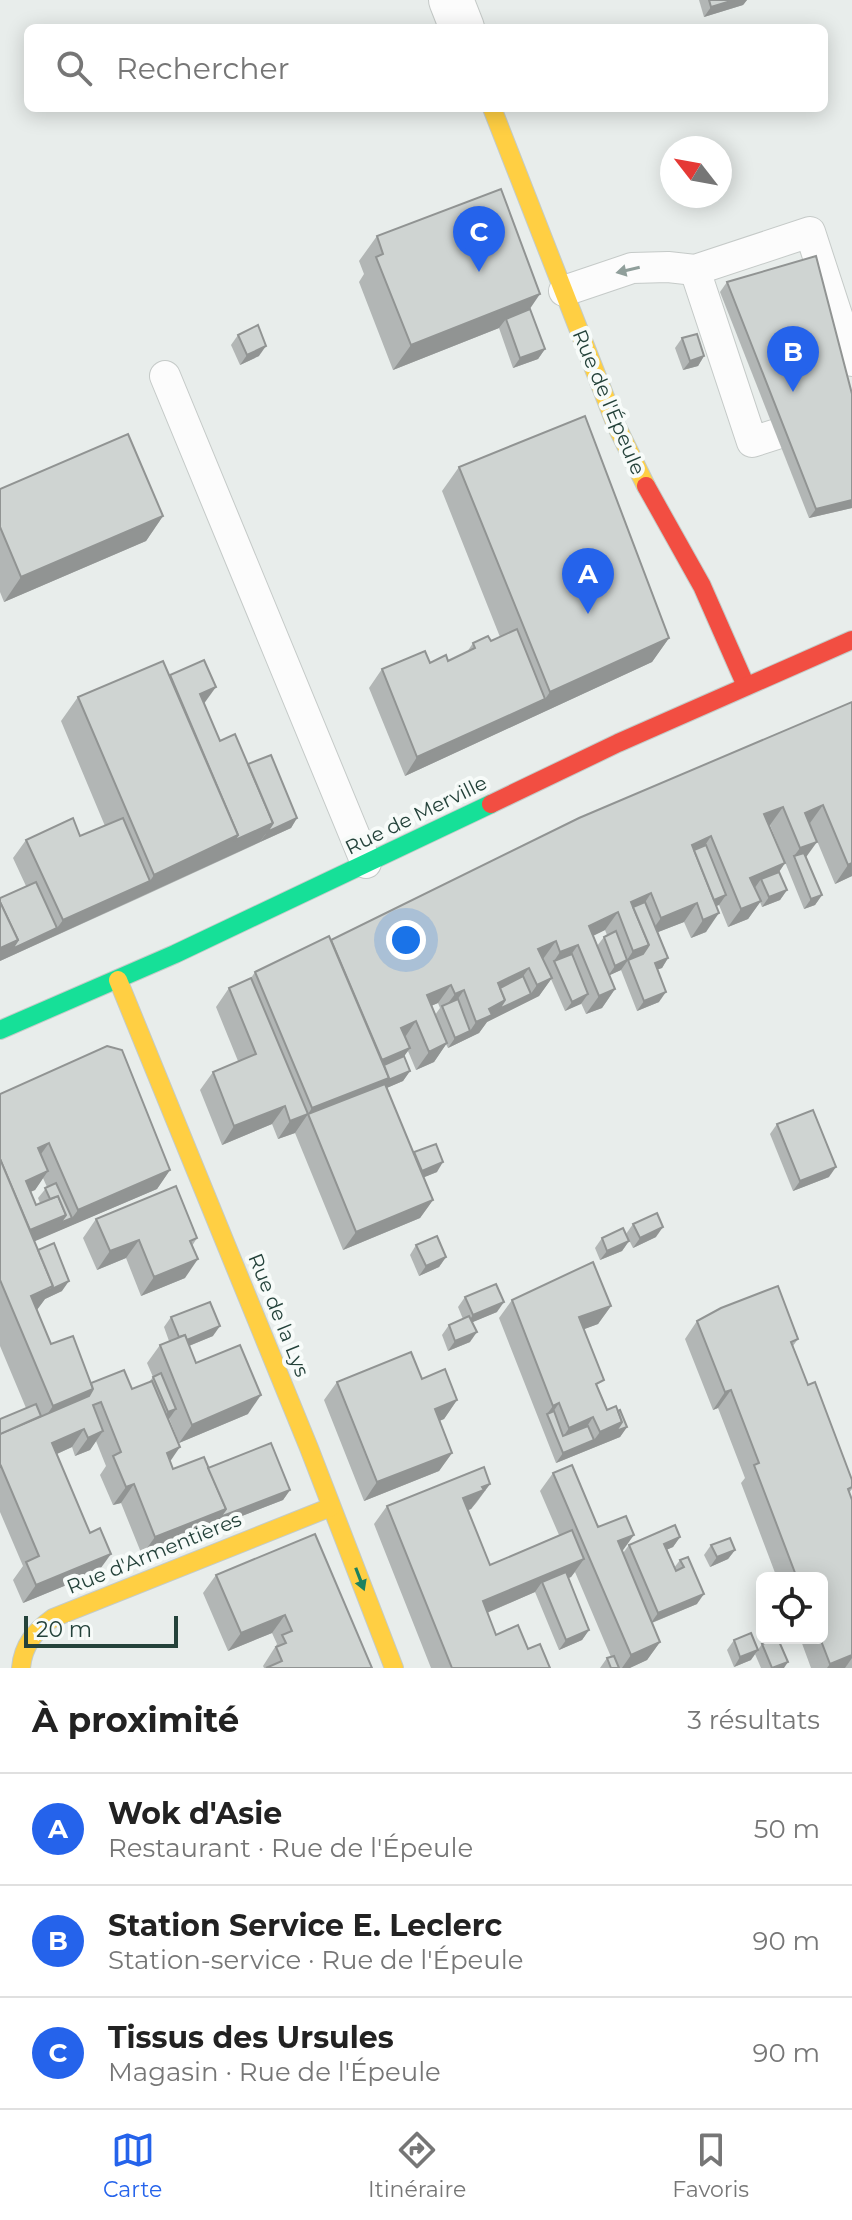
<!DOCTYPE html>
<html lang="fr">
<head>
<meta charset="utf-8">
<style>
	body { margin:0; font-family:Montserrat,sans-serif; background:#f6f6f6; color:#222 }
	.controls { position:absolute; right:24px; bottom:24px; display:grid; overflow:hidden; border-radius:12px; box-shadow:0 4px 20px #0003 }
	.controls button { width:72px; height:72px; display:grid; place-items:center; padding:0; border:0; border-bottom:2px solid #e0e0e0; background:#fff; color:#222; font:40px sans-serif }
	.compass { position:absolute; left:660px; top:136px; width:72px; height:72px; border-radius:50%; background:#fff; box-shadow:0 4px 20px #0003; rotate:301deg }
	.scale { position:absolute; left:24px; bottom:20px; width:154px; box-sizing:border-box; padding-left:8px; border:4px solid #24423a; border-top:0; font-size:22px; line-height:28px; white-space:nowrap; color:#24423a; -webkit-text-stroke:6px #f7fbf9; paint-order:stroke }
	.you { position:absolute; left:406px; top:940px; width:28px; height:28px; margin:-20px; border:6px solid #fff; border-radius:50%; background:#1a73e8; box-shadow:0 0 0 12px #1a73e833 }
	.badge { display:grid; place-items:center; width:52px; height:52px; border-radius:50%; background:#2563eb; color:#fff; font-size:26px; font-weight:700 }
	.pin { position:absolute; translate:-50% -66px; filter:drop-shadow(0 2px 4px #0008) }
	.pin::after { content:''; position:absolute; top:42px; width:28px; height:24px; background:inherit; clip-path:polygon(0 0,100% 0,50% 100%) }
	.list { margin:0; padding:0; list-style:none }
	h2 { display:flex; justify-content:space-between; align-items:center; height:104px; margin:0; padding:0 32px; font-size:34px }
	h2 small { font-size:26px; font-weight:400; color:#767676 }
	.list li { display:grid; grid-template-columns:52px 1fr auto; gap:24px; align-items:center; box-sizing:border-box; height:112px; padding:0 32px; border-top:2px solid #e0e0e0 }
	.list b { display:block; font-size:30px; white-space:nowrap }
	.list p { margin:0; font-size:26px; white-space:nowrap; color:#767676 }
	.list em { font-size:26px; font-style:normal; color:#767676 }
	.icon { flex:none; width:44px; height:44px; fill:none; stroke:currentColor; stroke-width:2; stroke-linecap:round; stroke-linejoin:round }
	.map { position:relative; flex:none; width:852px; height:1668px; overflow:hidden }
	.search { position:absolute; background:#fff; box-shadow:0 4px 20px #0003; left:24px; right:24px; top:24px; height:88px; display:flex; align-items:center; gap:20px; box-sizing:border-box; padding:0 28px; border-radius:12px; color:#767676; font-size:30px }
	.sheet { height:440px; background:#fff }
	nav { display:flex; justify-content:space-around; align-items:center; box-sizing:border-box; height:112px; border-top:2px solid #e0e0e0; background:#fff; font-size:22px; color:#767676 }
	nav a { display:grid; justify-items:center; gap:4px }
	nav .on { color:#2563eb }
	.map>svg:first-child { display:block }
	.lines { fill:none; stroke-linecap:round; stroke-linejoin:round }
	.lane-casing { stroke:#c5cac8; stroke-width:32 }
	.street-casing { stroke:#c5cac8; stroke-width:46 }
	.fast-casing { stroke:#c3cbc8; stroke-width:20 }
	.slow-casing { stroke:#c3cbc8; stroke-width:20 }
	.jam-casing { stroke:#c3cbc8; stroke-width:20 }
	.lane { stroke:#fcfcfc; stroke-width:30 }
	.street { stroke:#fcfcfc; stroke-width:44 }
	.fast { stroke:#16e098; stroke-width:18 }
	.slow { stroke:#ffcf43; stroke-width:18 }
	.jam { stroke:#f24e42; stroke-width:18 }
	.wall { fill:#b2b6b5; fill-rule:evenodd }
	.shaded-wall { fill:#919493 }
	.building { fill:#cfd4d2; stroke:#919493; stroke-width:2 }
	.oneway { fill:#909f9b }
	.oneway2 { fill:#1e8160 }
	.labels { text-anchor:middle; stroke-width:8; stroke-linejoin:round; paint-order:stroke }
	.street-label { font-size:20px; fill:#24423a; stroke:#f7fbf9 }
</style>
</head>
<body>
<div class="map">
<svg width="852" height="1668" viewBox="0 0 852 1668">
	<rect width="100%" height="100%" fill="#e8edeb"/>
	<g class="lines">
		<defs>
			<g id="lane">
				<path d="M695 270 752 442 852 410"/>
				<path d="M564 291 632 268 668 267 695 270 810 232 852 361"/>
				<path d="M165 376 366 863"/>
			</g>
			<path id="street" d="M451 0 462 28"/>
			<path id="fast" d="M0 1030 175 954 491 804"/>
			<g id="slow">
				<path d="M492 108 616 425 646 486"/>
				<path d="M118 980 309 1448 394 1668"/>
				<path d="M21 1668C23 1645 35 1631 53 1618L331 1507"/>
			</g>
			<g id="jam">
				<path d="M646 486 702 586 746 686"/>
				<path d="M491 804 618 743 852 640"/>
			</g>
		</defs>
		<use href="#lane" class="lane-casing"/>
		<use href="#street" class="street-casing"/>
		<use href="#fast" class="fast-casing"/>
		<use href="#slow" class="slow-casing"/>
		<use href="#jam" class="jam-casing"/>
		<use href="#lane" class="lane"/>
		<use href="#street" class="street"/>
		<use href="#fast" class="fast"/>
		<use href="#slow" class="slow"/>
		<use href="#jam" class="jam"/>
	</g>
	<g class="wall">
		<path d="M699 0H747L743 5 704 17Z"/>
		<path d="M377 236 530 309 545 349 538 359 513 368 499 328 393 370 359 282 364 274 359 261Z"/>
		<path d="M727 282 852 508 809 518 720 292Z"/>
		<path d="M238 335 259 356 240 365 231 345Z"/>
		<path d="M682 338 704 356 698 366 683 370 675 348Z"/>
		<path d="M459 467 669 638 652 662 405 776 369 688 382 669 448 661 467 652 473 643 491 641 500 637 442 491Z"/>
		<path d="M0 489 163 516 146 541 4 602 0 592Z"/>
		<path d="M170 675 204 704 220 741 248 764 297 818 291 828 137 899 0 961V898L26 886 13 858 26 840 80 836 105 826 61 721 78 697Z"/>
		<path d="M852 702V876L835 884 810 824 806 857 822 895 815 905 804 909 770 825 769 826 785 863 779 872 787 890 780 900 762 907 760 902 748 919 728 927 719 905 716 906 706 932 691 938 684 922 658 932 668 958 662 968 658 969 659 1002 637 1011 621 970 609 975 615 989 602 1008 586 1014 581 1003 565 1011 551 979 539 996 487 1022 479 1033 448 1048 446 1044 434 1062 416 1070 408 1051 404 1056 410 1071 403 1081 386 1088 413 1152 437 1172 424 1177 433 1200 420 1218 343 1250 295 1133 278 1139 272 1124 222 1145 200 1090 213 1072 238 1061 216 1007 229 988 251 978 255 972 331 940ZM605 930 607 935 604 937 597 946 593 936ZM438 1003 440 1008 435 1015 431 1006Z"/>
		<path d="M0 1094 170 1170 157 1189 34 1241 38 1250 62 1291 45 1299 37 1310 51 1344 91 1383 132 1389 149 1382 153 1377 147 1363 160 1345 169 1341 164 1327 171 1317 213 1336 189 1346 196 1363 248 1414 179 1443 169 1418 168 1419 170 1461 173 1469 208 1468 290 1490 283 1500 142 1555 121 1503 113 1505 100 1475 106 1466 96 1441 90 1450 75 1456 72 1447 57 1454 98 1572 23 1603 13 1580 23 1566 0 1512V1419L26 1408 0 1346ZM43 1178 47 1187 38 1198 40 1203 36 1205 30 1192 35 1190Z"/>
		<path d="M777 1124 829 1177 793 1191 770 1134Z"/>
		<path d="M96 1219 197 1238 192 1246 185 1278 141 1296 126 1258 97 1270 83 1238Z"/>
		<path d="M633 1224 656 1237 633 1248 626 1234Z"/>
		<path d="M602 1238 629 1241 622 1251 600 1260 595 1248Z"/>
		<path d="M416 1245 446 1257 439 1267 419 1276 410 1255Z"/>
		<path d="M465 1297 497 1312 472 1322 470 1342 448 1351 442 1335 449 1325 463 1319 458 1307Z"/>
		<path d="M512 1300 611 1306 598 1324 584 1329 598 1388 608 1410 627 1427 620 1437 556 1463 499 1318Z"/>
		<path d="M697 1321 798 1339 793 1346 808 1385 852 1480V1489L849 1493 852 1500V1668H811L800 1638H822V1578H777L741 1483 745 1478 718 1408 713 1410 685 1339Z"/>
		<path d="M422 1379 457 1400 444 1419 439 1421 452 1453 439 1471 364 1501 324 1400 337 1382Z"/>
		<path d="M553 1473 623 1553 629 1545 680 1537 673 1547 666 1550 674 1568 680 1560 688 1557 697 1604 652 1623 660 1642 647 1660 629 1668H600L607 1658 611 1657 575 1572 571 1577 568 1578 589 1630 582 1640 559 1650 535 1592 487 1613 496 1635 528 1649 550 1668H431L374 1524 387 1506 490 1484 477 1502 471 1509 468 1510 490 1565 559 1535 540 1491Z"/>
		<path d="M315 1534 372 1668H264L263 1666 277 1644 272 1633 228 1651 203 1593 216 1575Z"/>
		<path d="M711 1545 735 1550 728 1559 710 1567 704 1555Z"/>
		<path d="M734 1640 751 1660 734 1667 727 1650Z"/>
		<path d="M762 1644 784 1668H761L755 1654Z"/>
	</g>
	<g class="shaded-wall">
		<path d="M734 0H747L743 5 704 17 711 7Z"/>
		<path d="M540 294 523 319H506L499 328 393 370 411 345Z"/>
		<path d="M266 346 259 356 240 365 247 355Z"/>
		<path d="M545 349 538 359 513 368 520 358Z"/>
		<path d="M704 356 698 366 683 370 690 361Z"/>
		<path d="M852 500V508L809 518 816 509Z"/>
		<path d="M163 516 146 541 4 602 21 577Z"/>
		<path d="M669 638 652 662 405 776 417 757 545 699 550 692Z"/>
		<path d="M216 687 203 705 200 694Z"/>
		<path d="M823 805 810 823 792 831 805 813Z"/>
		<path d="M783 807 770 825 751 832 764 814Z"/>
		<path d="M297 818 291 828 260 842 267 832Z"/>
		<path d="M273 823 260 842 0 961V948L18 940 57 928 63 920 150 881 154 875 238 835Z"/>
		<path d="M711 836 699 855 689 859 692 845Z"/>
		<path d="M817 842 804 860 794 856 800 848Z"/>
		<path d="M785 863 772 882 761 879 754 889 750 878Z"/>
		<path d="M852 863V876L835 884 848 865Z"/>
		<path d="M787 890 780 900 762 907 769 897Z"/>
		<path d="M651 893 639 912 628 916 631 902Z"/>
		<path d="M726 895 719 905 699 912 706 903Z"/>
		<path d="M822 895 815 905 804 909 811 899Z"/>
		<path d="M761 901 748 919 728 927 741 909Z"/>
		<path d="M697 903 684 922 648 936 661 918Z"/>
		<path d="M618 912 605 930 576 944 589 926Z"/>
		<path d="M719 913 706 932 691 938 703 920Z"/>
		<path d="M556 941 543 959 538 949Z"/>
		<path d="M578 945 565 963 554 961 560 952Z"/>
		<path d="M649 945 636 963 628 960 621 970 608 976 615 966 627 960 633 951Z"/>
		<path d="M668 958 662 968 648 973 655 963Z"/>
		<path d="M529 968 516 986 494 997 498 983Z"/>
		<path d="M552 978 539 996 487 1022 479 1033 448 1048 455 1038 470 1031 476 1022 489 1009 505 1000 530 995 537 985Z"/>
		<path d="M451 985 438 1003 414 1013 427 995Z"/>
		<path d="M615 989 602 1008 586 1014 599 996Z"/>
		<path d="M464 990 451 1009 443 1010 455 994Z"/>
		<path d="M666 992 659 1002 637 1011 644 1001Z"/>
		<path d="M588 994 581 1004 565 1011 572 1002Z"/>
		<path d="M416 1021 403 1040 401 1028Z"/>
		<path d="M447 1043 434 1062 416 1070 429 1052Z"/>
		<path d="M410 1048 397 1066 369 1071 375 1063Z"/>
		<path d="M410 1071 403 1081 380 1091 308 1114 295 1133 278 1139 290 1121 308 1114 312 1108 389 1078Z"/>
		<path d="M285 1106 272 1124 222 1145 234 1126Z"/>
		<path d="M49 1143 36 1161 38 1148Z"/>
		<path d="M443 1162 437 1172 415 1181 422 1171Z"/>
		<path d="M836 1167 829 1177 793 1191 800 1181Z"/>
		<path d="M170 1170 157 1189 12 1251 24 1232 66 1215 72 1218 78 1210Z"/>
		<path d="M48 1171 35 1190 13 1199 26 1181Z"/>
		<path d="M433 1200 420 1218 343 1250 356 1232Z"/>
		<path d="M663 1227 656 1237 633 1248 640 1238Z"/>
		<path d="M139 1240 126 1258 97 1270 110 1251Z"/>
		<path d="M629 1241 622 1251 600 1260 607 1251Z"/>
		<path d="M446 1257 439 1267 419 1276 426 1266Z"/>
		<path d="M198 1259 185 1278 141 1296 154 1277Z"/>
		<path d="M69 1281 62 1291 45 1299 36 1311 31 1296Z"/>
		<path d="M504 1302 497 1312 466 1325 473 1315Z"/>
		<path d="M611 1306 598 1324 566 1336 579 1317Z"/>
		<path d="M220 1326 213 1336 174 1352 181 1342Z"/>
		<path d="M477 1332 470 1342 448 1351 455 1341Z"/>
		<path d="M93 1389 76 1414 36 1430 53 1406Z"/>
		<path d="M731 1390 718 1408 713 1410 725 1392Z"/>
		<path d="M261 1395 248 1414 179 1443 192 1425Z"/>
		<path d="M457 1400 444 1419 422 1428 435 1409Z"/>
		<path d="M559 1403 549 1418 547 1414 553 1406Z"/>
		<path d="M176 1409 169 1419 161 1421 168 1412Z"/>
		<path d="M593 1417 581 1436 559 1443 569 1428Z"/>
		<path d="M622 1422 627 1427 620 1437 556 1463 563 1453 594 1440 600 1432Z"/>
		<path d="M84 1429 72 1447 39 1462 52 1443Z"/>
		<path d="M103 1431 90 1450 75 1456 88 1438Z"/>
		<path d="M180 1447 167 1466V1453Z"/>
		<path d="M452 1453 439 1471 364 1501 377 1482Z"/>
		<path d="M134 1484 121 1503 113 1505 126 1487Z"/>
		<path d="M490 1484 471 1509 450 1517 463 1498 482 1487Z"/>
		<path d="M290 1490 283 1500 142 1555 155 1537 226 1509Z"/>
		<path d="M634 1535 621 1553 618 1541Z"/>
		<path d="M680 1537 673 1547 657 1554 664 1544Z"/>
		<path d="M735 1550 728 1559 710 1567 717 1557Z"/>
		<path d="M111 1554 98 1572 23 1603 36 1585Z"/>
		<path d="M584 1559 571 1577 545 1588 542 1582 535 1592 470 1620 483 1601Z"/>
		<path d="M704 1594 697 1604 651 1623 658 1613Z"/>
		<path d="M285 1615 272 1633 228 1651 241 1633Z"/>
		<path d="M589 1630 582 1640 559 1650 566 1640Z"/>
		<path d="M660 1642 647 1660 630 1668H622L631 1655Z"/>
		<path d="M758 1650 751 1660 734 1667 740 1657Z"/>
		<path d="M852 1655V1658L845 1668H827L830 1664Z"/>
		<path d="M788 1662 784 1668H774Z"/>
	</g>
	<g class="building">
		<path d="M709 0H734L711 7Z"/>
		<path d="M501 189 540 294 411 345 376 257 383 254 377 236Z"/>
		<path d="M816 256 852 394V500L816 509 727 282Z"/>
		<path d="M530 309 545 349 520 358 506 319Z"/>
		<path d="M258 325 266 346 247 355 238 335Z"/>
		<path d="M697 334 704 356 690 361 682 338Z"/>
		<path d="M585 416 669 638 550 692 459 467Z"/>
		<path d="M128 434 163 516 21 577 0 527V489Z"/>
		<path d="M517 629 545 699 417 757 382 669 425 651 430 663 446 655 448 661 475 648 473 643 488 636 491 641Z"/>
		<path d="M204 660 216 687 200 694 220 741 235 734 273 823 233 841 238 835 170 675Z"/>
		<path d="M163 661 238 835 154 875 78 697Z"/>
		<path d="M852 702V863L848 865 823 805 805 813 817 842 800 848 783 807 764 814 785 863 750 878 761 901 741 909 711 836 692 845 719 913 703 920 697 903 661 918 651 893 631 902 649 945 633 951 618 912 589 926 615 989 599 996 578 945 560 952 556 941 538 949 552 978 537 985 529 968 498 983 505 1000 489 1009 492 1015 476 1022 464 990 455 994 451 985 427 995 447 1043 429 1052 416 1021 401 1028 410 1048 382 1060 331 940 579 818Z"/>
		<path d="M271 755 297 818 267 832 273 823 248 764Z"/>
		<path d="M73 818 80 836 123 818 150 881 63 920 26 840Z"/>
		<path d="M706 845 726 895 714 900 694 850Z"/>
		<path d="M804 853 822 895 811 899 794 856Z"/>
		<path d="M779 872 787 890 769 897 761 879Z"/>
		<path d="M36 882 57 928 12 949 18 940 0 902V898Z"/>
		<path d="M0 902 18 940 0 948Z"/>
		<path d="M645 902 668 958 655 963 666 992 644 1001 628 960 643 954 649 945 633 907Z"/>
		<path d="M616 931 627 960 615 966 604 937Z"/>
		<path d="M329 936 389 1078 312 1108 255 972Z"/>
		<path d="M572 954 588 994 572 1002 554 961Z"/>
		<path d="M523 976 531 994 499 1009 505 1000 500 988Z"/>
		<path d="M251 978 308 1114 290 1121 285 1106 234 1126 213 1072 256 1054 229 988Z"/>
		<path d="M458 999 470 1031 455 1038 442 1006Z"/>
		<path d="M107 1046 122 1050 170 1170 78 1210 49 1143 38 1148 48 1171 26 1181 36 1205 58 1196 66 1215 30 1230 0 1159V1094Z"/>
		<path d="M404 1056 410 1071 386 1081 389 1078 384 1065Z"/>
		<path d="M385 1084 433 1200 356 1232 308 1114Z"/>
		<path d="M813 1110 836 1167 800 1181 777 1124Z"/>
		<path d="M436 1144 443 1162 422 1171 414 1152Z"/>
		<path d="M0 1159 53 1286 31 1296 51 1344 73 1336 93 1389 53 1406 0 1280Z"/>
		<path d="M56 1183 72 1218 60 1223 66 1215 58 1196 50 1199 45 1188Z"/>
		<path d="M176 1186 197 1238 190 1241 198 1259 154 1277 139 1240 110 1251 96 1219Z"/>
		<path d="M657 1213 663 1227 640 1238 633 1224Z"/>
		<path d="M623 1228 629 1241 607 1251 602 1238Z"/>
		<path d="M437 1236 446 1257 426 1266 416 1245Z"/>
		<path d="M54 1243 69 1281 52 1289 53 1286 38 1250Z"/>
		<path d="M593 1262 611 1306 579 1317 604 1380 596 1384 607 1410 616 1406 622 1422 600 1432 593 1417 569 1428 559 1403 553 1406 512 1300Z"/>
		<path d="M496 1284 504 1302 473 1315 465 1297Z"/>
		<path d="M778 1286 798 1339 791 1342 799 1362 808 1385 815 1382 852 1480V1487L848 1489 852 1500V1655L830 1664 820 1638H822V1578H797L754 1465 759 1463 731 1390 725 1392 697 1321 721 1308Z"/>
		<path d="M210 1302 220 1326 187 1340 185 1335 179 1337 171 1317Z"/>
		<path d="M469 1316 477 1332 455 1341 449 1325Z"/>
		<path d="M185 1335 196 1363 240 1345 261 1395 192 1425 160 1345Z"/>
		<path d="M411 1352 422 1379 445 1369 457 1400 435 1409 452 1453 377 1482 337 1382Z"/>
		<path d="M124 1370 132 1389 152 1381 180 1447 167 1453 173 1469 204 1457 226 1509 155 1537 134 1484 126 1487 113 1456 121 1452 101 1402 93 1405 103 1431 88 1438 84 1429 52 1443 90 1533 100 1528 111 1554 36 1585 26 1562 39 1556 1 1466 0 1467V1434L89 1396 93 1389 91 1383Z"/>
		<path d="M161 1373 176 1409 168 1412 153 1377Z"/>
		<path d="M36 1404 41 1416 0 1434V1419Z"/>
		<path d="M620 1410 627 1427 616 1431 622 1422 618 1411Z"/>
		<path d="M554 1411 563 1436 588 1426 594 1440 563 1453 547 1414Z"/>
		<path d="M271 1443 290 1490 220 1517 226 1509 208 1468Z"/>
		<path d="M572 1465 598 1527 626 1516 634 1535 618 1541 660 1642 631 1655 553 1473Z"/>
		<path d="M484 1467 490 1484 482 1487 484 1490 463 1498 490 1565 572 1530 584 1559 483 1601 496 1635 518 1625 528 1649 540 1644 550 1668H452L387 1506Z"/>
		<path d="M675 1525 680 1537 664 1544 676 1571 684 1567 680 1560 688 1557 704 1594 658 1613 629 1545Z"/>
		<path d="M315 1534 372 1668H266L282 1661 276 1647 286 1643 282 1635 292 1631 285 1615 241 1633 216 1575Z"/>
		<path d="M730 1538 735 1550 717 1557 711 1545Z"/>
		<path d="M566 1572 589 1630 566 1640 542 1582Z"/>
		<path d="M751 1633 758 1650 740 1657 734 1640Z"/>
		<path d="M778 1639 788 1662 772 1668 762 1644Z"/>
		<path d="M614 1656 619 1668H611L607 1658Z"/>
	</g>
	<defs><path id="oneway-solid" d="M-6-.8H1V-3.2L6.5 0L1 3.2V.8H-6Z" transform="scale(2)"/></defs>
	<use class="oneway" href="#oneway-solid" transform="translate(628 270) rotate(167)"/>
	<use class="oneway2" href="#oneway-solid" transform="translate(360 1579) rotate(69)"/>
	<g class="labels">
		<g class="street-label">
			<text transform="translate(609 402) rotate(67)" y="7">Rue de l'Épeule</text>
			<text transform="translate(416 815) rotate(-26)" y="7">Rue de Merville</text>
			<text transform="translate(279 1315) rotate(68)" y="7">Rue de la Lys</text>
			<text transform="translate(154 1553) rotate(-22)" y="7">Rue d'Armentières</text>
		</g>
	</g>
</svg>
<div class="controls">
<button><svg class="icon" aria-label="locate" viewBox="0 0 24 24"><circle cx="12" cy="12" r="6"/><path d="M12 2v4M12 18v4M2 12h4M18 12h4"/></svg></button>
</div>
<svg class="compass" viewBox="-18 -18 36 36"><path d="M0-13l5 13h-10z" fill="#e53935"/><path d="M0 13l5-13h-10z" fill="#767676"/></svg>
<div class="scale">20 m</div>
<div class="you"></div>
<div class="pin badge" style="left:588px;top:614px">A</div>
<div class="pin badge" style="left:793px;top:392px">B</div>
<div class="pin badge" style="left:479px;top:272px">C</div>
<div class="search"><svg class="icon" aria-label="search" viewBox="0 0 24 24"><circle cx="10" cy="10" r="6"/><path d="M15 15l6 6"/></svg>Rechercher</div>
</div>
<section class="sheet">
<h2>À proximité<small>3 résultats</small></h2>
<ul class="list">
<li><span class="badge">A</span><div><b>Wok d'Asie</b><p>Restaurant · Rue de l'Épeule</p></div><em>50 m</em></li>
<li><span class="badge">B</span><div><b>Station Service E. Leclerc</b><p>Station-service · Rue de l'Épeule</p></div><em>90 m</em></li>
<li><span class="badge">C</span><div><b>Tissus des Ursules</b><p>Magasin · Rue de l'Épeule</p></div><em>90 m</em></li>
</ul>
</section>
<nav>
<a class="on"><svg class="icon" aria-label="map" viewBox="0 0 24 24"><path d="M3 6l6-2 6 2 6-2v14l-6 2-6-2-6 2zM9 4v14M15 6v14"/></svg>Carte</a>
<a><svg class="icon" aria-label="directions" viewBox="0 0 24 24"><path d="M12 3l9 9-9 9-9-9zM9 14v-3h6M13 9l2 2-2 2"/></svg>Itinéraire</a>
<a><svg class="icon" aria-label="saved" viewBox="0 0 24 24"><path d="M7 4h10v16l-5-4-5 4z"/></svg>Favoris</a>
</nav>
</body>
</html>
